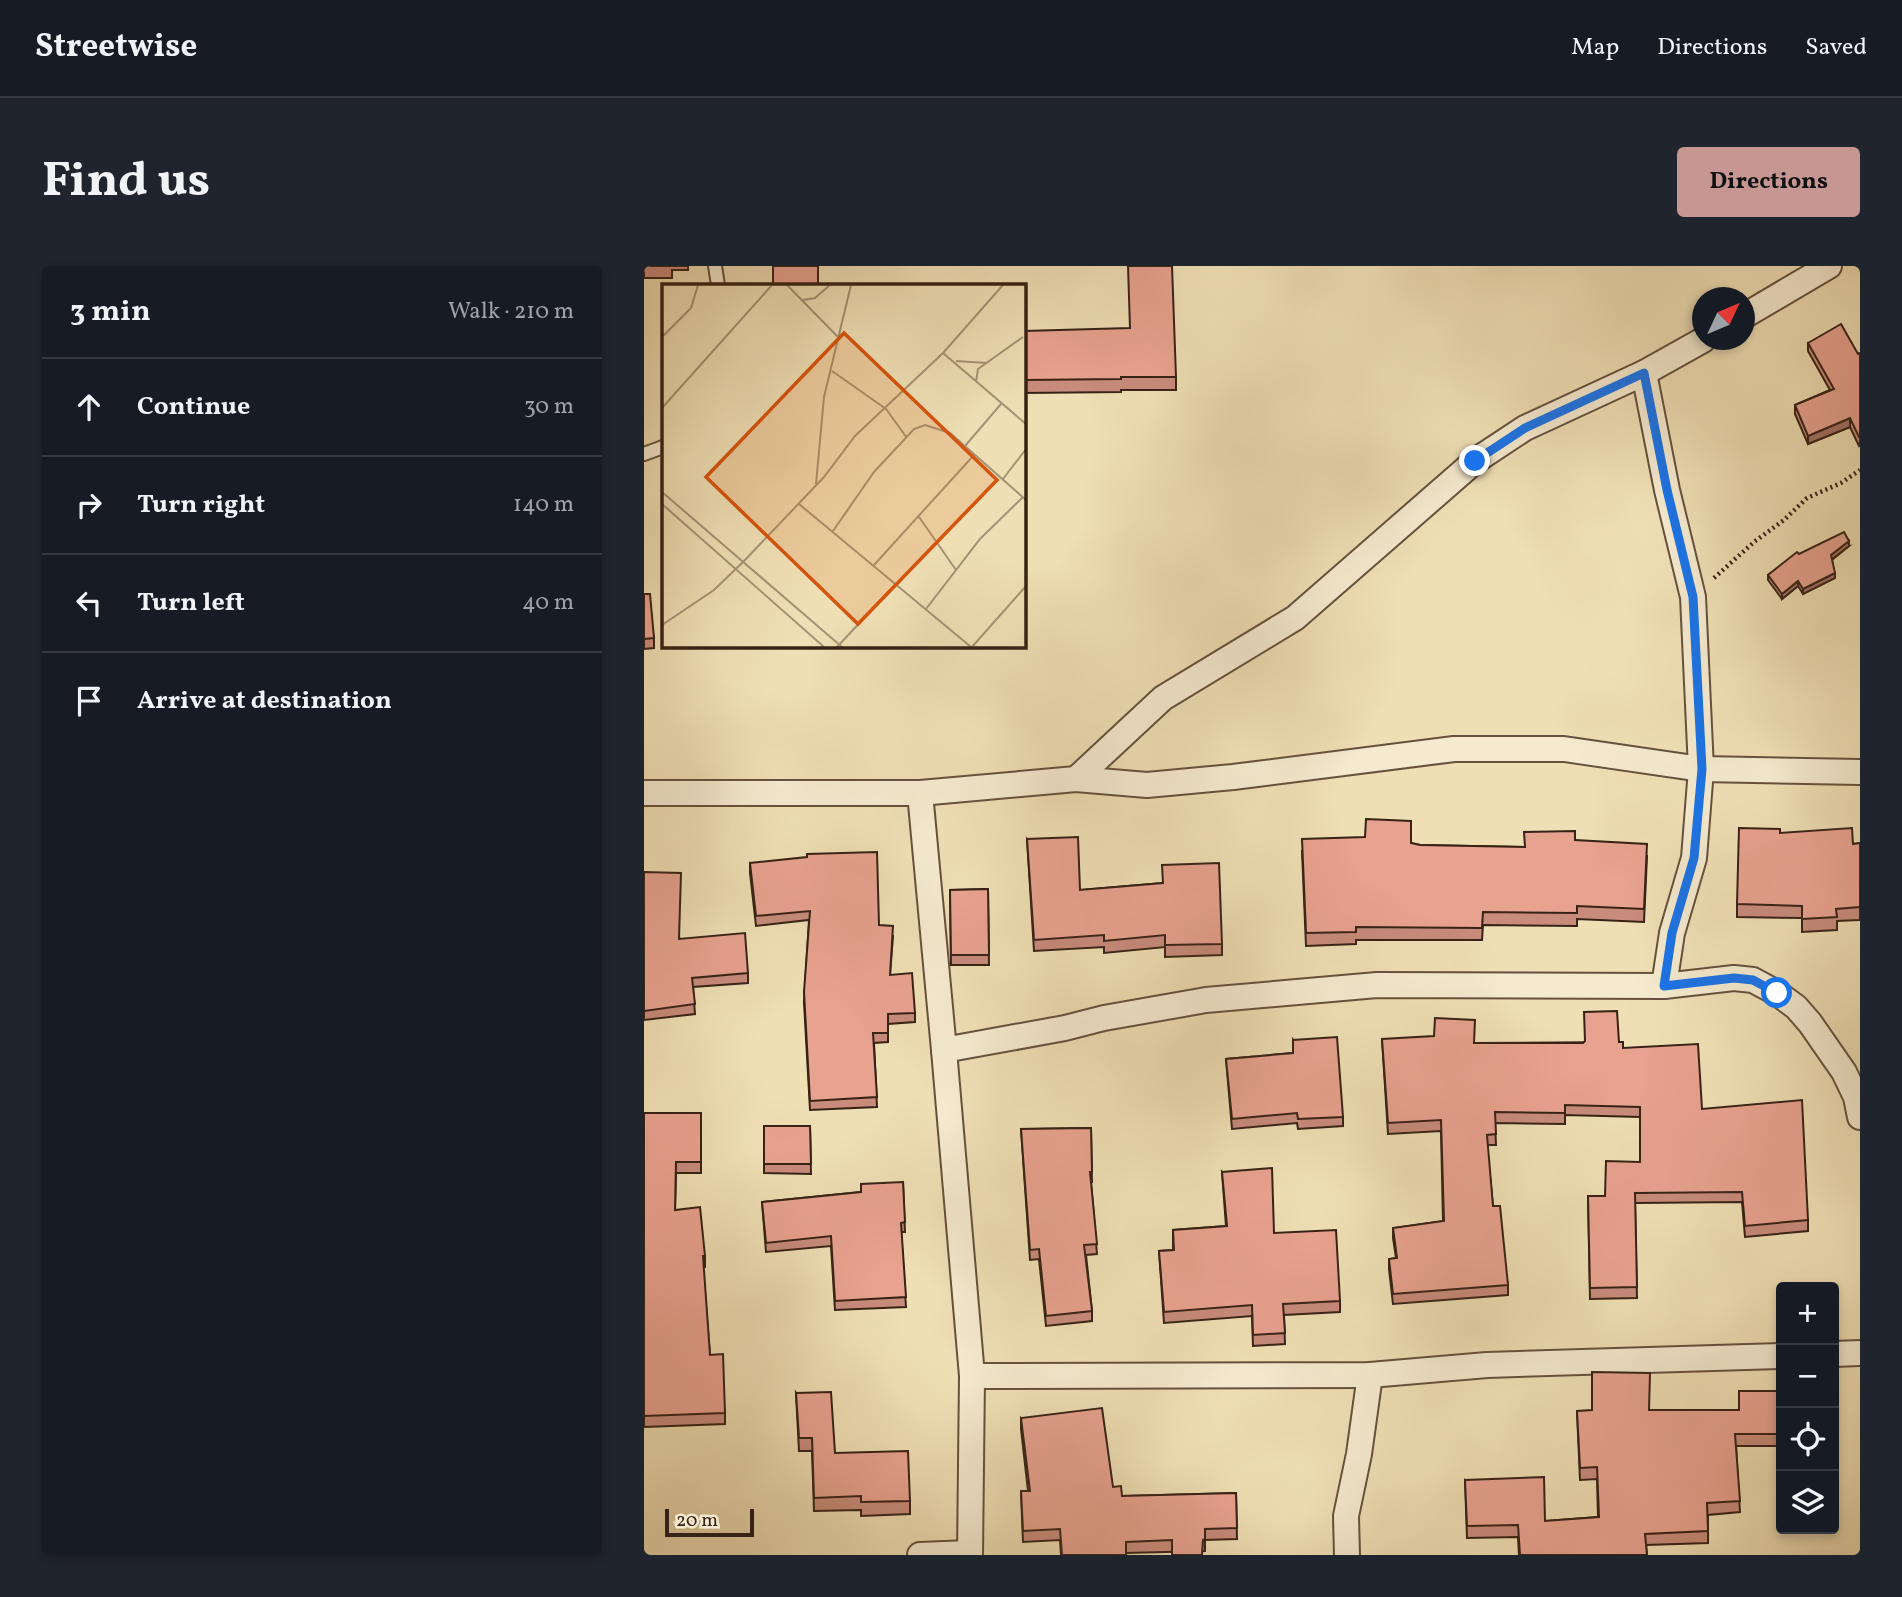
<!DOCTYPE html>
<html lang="en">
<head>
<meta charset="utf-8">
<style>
	body { margin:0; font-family:Vollkorn,serif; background:#20242c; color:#f1f3f6 }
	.controls { position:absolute; right:21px; bottom:21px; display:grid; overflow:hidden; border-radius:7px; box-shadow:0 4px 10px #0003 }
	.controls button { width:63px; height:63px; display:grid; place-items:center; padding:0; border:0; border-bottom:2px solid #363941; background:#171b24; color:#f1f3f6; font:35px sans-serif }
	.compass { position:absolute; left:1048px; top:21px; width:63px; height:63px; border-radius:50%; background:#171b24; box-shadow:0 4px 10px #0003; rotate:46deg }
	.scale { position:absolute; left:21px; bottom:18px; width:89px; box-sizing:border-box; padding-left:7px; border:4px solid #372215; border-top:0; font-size:19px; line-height:24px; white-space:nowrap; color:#372215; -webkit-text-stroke:5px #f5eacf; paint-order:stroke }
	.stop { position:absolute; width:21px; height:21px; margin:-16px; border:5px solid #1a73e8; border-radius:50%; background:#fff }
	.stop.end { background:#1a73e8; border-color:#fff; box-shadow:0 2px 7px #0008 }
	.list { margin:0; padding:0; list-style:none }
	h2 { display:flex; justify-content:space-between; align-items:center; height:91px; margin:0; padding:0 28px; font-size:30px }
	h2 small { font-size:23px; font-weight:400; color:#9ea1a6 }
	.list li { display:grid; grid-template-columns:46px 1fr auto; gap:21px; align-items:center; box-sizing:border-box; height:98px; padding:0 28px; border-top:2px solid #363941 }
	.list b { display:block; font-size:26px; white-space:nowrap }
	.list em { font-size:23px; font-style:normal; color:#9ea1a6 }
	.icon { flex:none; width:38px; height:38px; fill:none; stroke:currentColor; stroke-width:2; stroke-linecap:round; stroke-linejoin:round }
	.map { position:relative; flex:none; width:1216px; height:1289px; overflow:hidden; border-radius:7px }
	header { display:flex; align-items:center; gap:42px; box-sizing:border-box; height:98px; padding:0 35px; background:#171b24; border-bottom:2px solid #363941 }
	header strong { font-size:33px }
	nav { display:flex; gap:38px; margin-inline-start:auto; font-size:24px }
	.intro { display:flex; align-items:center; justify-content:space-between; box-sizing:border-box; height:168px; padding:0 42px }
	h1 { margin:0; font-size:49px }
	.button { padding:18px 32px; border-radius:7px; background:#c59692; color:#111; font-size:24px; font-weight:700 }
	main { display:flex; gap:42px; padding:0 42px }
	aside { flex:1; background:#171b24; border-radius:7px; box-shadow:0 4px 10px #0003 }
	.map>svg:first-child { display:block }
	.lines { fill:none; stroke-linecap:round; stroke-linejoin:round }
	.lane-casing { stroke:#65513d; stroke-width:16 }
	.street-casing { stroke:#65513d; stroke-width:28 }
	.path { stroke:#372215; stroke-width:4.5; stroke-dasharray:2 3.5; stroke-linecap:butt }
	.lane { stroke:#f5eacf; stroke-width:12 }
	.street { stroke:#f5eacf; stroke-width:24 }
	.wall { fill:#c88b7c; stroke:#372215; stroke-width:2 }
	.shaded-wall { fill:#a27165; stroke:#372215; stroke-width:2 }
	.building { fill:#e8a290; stroke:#372215; stroke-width:2 }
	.route { stroke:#1a73e8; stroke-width:9 }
	.inset-road { fill:none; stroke:#a59375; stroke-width:2 }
	.view { fill:#d6540d; fill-opacity:0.15; stroke:#d6540d; stroke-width:3.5 }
	.inset-edge { fill:none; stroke:#372215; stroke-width:3.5 }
</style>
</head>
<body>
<header>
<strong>Streetwise</strong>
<nav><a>Map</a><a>Directions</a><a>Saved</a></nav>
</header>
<div class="intro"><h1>Find us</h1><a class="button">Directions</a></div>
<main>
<aside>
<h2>3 min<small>Walk · 210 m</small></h2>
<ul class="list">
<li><svg class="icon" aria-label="ahead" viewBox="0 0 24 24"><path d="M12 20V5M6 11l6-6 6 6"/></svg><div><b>Continue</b></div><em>30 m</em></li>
<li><svg class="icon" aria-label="right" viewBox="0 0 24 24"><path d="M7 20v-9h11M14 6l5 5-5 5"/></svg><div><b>Turn right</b></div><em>140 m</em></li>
<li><svg class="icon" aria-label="left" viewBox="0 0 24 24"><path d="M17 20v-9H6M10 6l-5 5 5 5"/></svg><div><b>Turn left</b></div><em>40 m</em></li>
<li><svg class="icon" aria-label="arrive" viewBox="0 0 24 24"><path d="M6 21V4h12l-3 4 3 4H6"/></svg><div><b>Arrive at destination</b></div></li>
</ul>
</aside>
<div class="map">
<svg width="1216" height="1289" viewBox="0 0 1216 1289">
	<rect width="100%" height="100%" fill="#efdfb5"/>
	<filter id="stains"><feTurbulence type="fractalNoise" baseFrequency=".00286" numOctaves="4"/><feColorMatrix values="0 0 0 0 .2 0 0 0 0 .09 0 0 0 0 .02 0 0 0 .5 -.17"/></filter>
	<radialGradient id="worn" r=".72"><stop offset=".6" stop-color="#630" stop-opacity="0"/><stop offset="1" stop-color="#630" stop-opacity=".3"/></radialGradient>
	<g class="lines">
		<defs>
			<g id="lane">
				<path d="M71 0 74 19"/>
				<path d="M0 188 19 181"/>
			</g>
			<g id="street">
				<path d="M1100 50 1185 0"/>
				<path d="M1000 107 1023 224 1049 331 1057 503 1050 592 1028 667 1020 720"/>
				<path d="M432 513 519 432 651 352 831 195 881 162 1000 107 1059 74"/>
				<path d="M0 527H276L432 513 503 519 589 511 810 483H920L1057 503 1216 506"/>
				<path d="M276 527 300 784 328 1110 326 1289"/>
				<path d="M300 784 421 762 460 752 562 734 733 719 1020 720 1090 712 1109 714 1133 727 1152 741 1166 757 1200 806 1212 831 1216 851"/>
				<path d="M1190 1088 1216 1087"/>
				<path d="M328 1110 726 1109 843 1099 1137 1090"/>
				<path d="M276 1289 325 1287"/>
				<path d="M703 1289 702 1250 715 1188 726 1109"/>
			</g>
		</defs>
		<use href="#lane" class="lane-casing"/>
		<use href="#street" class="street-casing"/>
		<path class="path" d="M1070 312 1110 276 1140 254 1163 232 1197 217 1216 204"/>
		<use href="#lane" class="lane"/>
		<use href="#street" class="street"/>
	</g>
	<g class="wall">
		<path d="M0 0H44V4H28V12H0Z"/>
		<path d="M380 65 532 111V124H477V126L380 127Z"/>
		<path d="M1164 77 1214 88 1216 87V179L1215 180 1206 161 1164 178 1151 148V139L1186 124 1164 85Z"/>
		<path d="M1205 280 1188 294 1191 312 1159 328 1154 320 1138 333 1124 314V309L1155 288Z"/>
		<path d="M0 328 10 372V382L0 383Z"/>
		<path d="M1136 567 1209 578 1216 577V654L1193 655V664L1158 666V652L1093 651V638Z"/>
		<path d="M383 573 436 624 518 617 578 678V689L521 691V681L460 687V681L390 685Z"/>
		<path d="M931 574 1003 590 1000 656 933 653V660L839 659 838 674H712V678L662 680 658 585 767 577 776 579 880 581Z"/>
		<path d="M106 597 235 659 249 670 246 709 271 747V756L244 758V776L230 777 233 841 166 844 160 736 165 654 112 660 106 607Z"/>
		<path d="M0 606 36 673 104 707V717L49 721 51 748 0 754Z"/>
		<path d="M344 623 345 699H307L306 624Z"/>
		<path d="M738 773 831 777 975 776 979 782 1058 843 1164 954V965L1101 971 1098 936 991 937 993 1032 946 1033 944 930H961L996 896V851L921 849V858L851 857 852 879H843L849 940 864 1019V1029L749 1038 745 1003V993L752 992 749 972V962L799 955 797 865 744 868Z"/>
		<path d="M649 774 699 851V860L654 863 653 857 588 863 582 793 649 787Z"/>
		<path d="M0 847H57V907H32L31 944 61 990V1001H59L66 1089 81 1147V1158L0 1161Z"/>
		<path d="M120 860H166L167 908 120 907Z"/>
		<path d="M447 862 448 916H447L453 988 442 989 448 1045V1055L402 1060 395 993 386 994 377 863Z"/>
		<path d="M578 906 630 967 696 1035V1046L640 1049 641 1078 609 1080 608 1050 520 1057 515 985 529 984V964L582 960Z"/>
		<path d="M259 916 261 966H257L262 1041 191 1044 187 980 122 986 118 936 217 926Z"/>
		<path d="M1137 1125V1180H1092L1096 1246 1064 1249V1277L1002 1279 1003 1289H875L874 1271 823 1272 821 1214 901 1255 954 1251 953 1213 936 1214 933 1145 1095 1144Z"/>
		<path d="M1190 1125H1192L1193 1188H1190Z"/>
		<path d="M152 1127 191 1187 266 1235V1248L217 1250V1244L170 1245 168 1185H155Z"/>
		<path d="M377 1152 469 1221 478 1230 592 1227 593 1273 561 1274V1285L482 1287V1289H417L416 1274 379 1276 377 1225H384L377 1163Z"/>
	</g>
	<g class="shaded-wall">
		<path d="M1206 152V161L1164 178V170Z"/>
		<path d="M1205 275V280L1187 294V289Z"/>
		<path d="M1191 307V312L1159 328V323Z"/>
		<path d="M1154 315V320L1138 333V328Z"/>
	</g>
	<g class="building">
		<rect x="129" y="0" width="45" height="19"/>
		<path d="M484 0H528L532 111H477V113L380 114V65L486 62Z"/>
		<path d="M1197 58 1214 88 1216 87V171H1215L1206 152 1164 170 1151 139 1190 123 1164 77Z"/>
		<path d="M1200 266 1205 275 1187 289 1191 307 1159 323 1154 315 1138 328 1124 309 1153 286 1155 288Z"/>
		<path d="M0 328H6L10 372 0 373Z"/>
		<path d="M722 553 767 555V577L776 579 881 581 880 566 931 565V574L1003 578 1000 643 933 640V647L839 646 838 662 712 661V666L662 667 658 573 721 571Z"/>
		<path d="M1095 562 1136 563V567L1208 562 1209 578 1216 577V641L1192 643 1193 651 1158 653V640L1093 638Z"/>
		<path d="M434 571 436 624 519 617 518 599 575 597 578 678 521 679V669L460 675V669L390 674 383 573Z"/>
		<path d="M233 586 235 659 249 660 246 709 268 707 271 747 244 748V767H229L233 831 166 835 160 726 166 645 112 650 106 597 163 591V588Z"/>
		<path d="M0 606 37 607 35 673 101 667 104 707 48 712 51 738 0 745Z"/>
		<path d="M344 623 345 689H307L306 624Z"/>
		<path d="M973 745 975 776H979V782L1054 778 1058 843 1158 834 1164 954 1101 960 1098 926 991 927 993 1021 946 1022 944 930H961L962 895 996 896V841L921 839V847L851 846 852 868 843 869 849 940H856L864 1019 749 1028 745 993 753 992 749 962 800 955 797 854 744 857 738 773 790 770 791 752 831 754 830 777H939L941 775 940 746Z"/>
		<path d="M693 771 699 851 654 853 653 847 588 853 582 793 649 787V774Z"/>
		<path d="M0 847H57V896H32L31 944 56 941 61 990H59L66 1089 79 1088 81 1147 0 1150Z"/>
		<path d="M120 860H166L167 898H120Z"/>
		<path d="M447 862 448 906H446L453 978 440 979 448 1045 402 1050 395 983 386 984 377 863Z"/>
		<path d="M628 902 630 967 692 964 696 1035 639 1038 641 1067 609 1069 608 1039 520 1046 515 985 530 984 529 964 583 960 578 906Z"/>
		<path d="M259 916 261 956 257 957 262 1031 191 1035 187 970 122 977 118 936 217 926V918Z"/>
		<path d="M948 1106 1006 1107 1005 1144H1095V1125H1137V1168H1091L1096 1235 1063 1237 1064 1265 1001 1268 1003 1289H876L874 1259 823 1260 821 1214 900 1211 901 1255 955 1251 953 1201 936 1202 933 1145 948 1144Z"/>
		<path d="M1190 1125H1192L1193 1176H1190Z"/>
		<path d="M187 1126 191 1187 264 1185 266 1235 217 1236V1230L170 1232 168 1172H155L152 1127Z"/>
		<path d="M458 1142 469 1221 477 1220 478 1230 592 1227 593 1262 561 1263V1273L559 1274 558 1289H528V1274L482 1276V1289H418L416 1263 379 1265 377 1225H386L377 1152Z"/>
	</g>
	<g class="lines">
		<path class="route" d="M831 195 881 162 1000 107 1023 224 1049 331 1058 503 1050 592 1028 667 1020 720 1090 712 1109 714 1133 727"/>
	</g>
	<g transform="translate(18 18)">
		<rect width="364" height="364" fill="#efdfb5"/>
		<path class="inset-road" d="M125 1 178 55M141 16 153 14 168 1M0 53 29 24 36 1M281 69 364 140M294 77 325 79M170 87 224 125 245 154M314 98 316 85 361 53M0 124 110 1M303 162 339 120M341 195 364 165M154 200 162 113 189 1M0 208 180 363M0 220 162 363M137 220 309 363M257 233 294 286M171 247 212 188 252 145 263 141 288 149 364 216M212 281 312 171M264 325 318 255 361 213M0 341 52 306 82 277 162 193 193 152 281 69 341 1M175 363 233 301M310 363 364 302"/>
		<path class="view" d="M182 49 335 196 196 340 44 193Z"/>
		<rect width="364" height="364" class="inset-edge"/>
	</g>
	<rect width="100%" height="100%" filter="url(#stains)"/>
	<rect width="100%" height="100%" fill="url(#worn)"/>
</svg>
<div class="controls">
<button>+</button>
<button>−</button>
<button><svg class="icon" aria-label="locate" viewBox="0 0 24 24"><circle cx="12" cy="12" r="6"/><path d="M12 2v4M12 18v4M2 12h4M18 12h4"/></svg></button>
<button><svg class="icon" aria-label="layers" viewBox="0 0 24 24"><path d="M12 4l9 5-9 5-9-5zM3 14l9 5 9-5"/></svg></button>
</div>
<svg class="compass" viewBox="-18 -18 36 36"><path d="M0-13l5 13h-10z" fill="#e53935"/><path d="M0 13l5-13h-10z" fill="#9ea1a6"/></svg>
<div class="scale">20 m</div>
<div class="stop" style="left:1133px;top:727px"></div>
<div class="stop end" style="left:831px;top:195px"></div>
</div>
</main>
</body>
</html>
